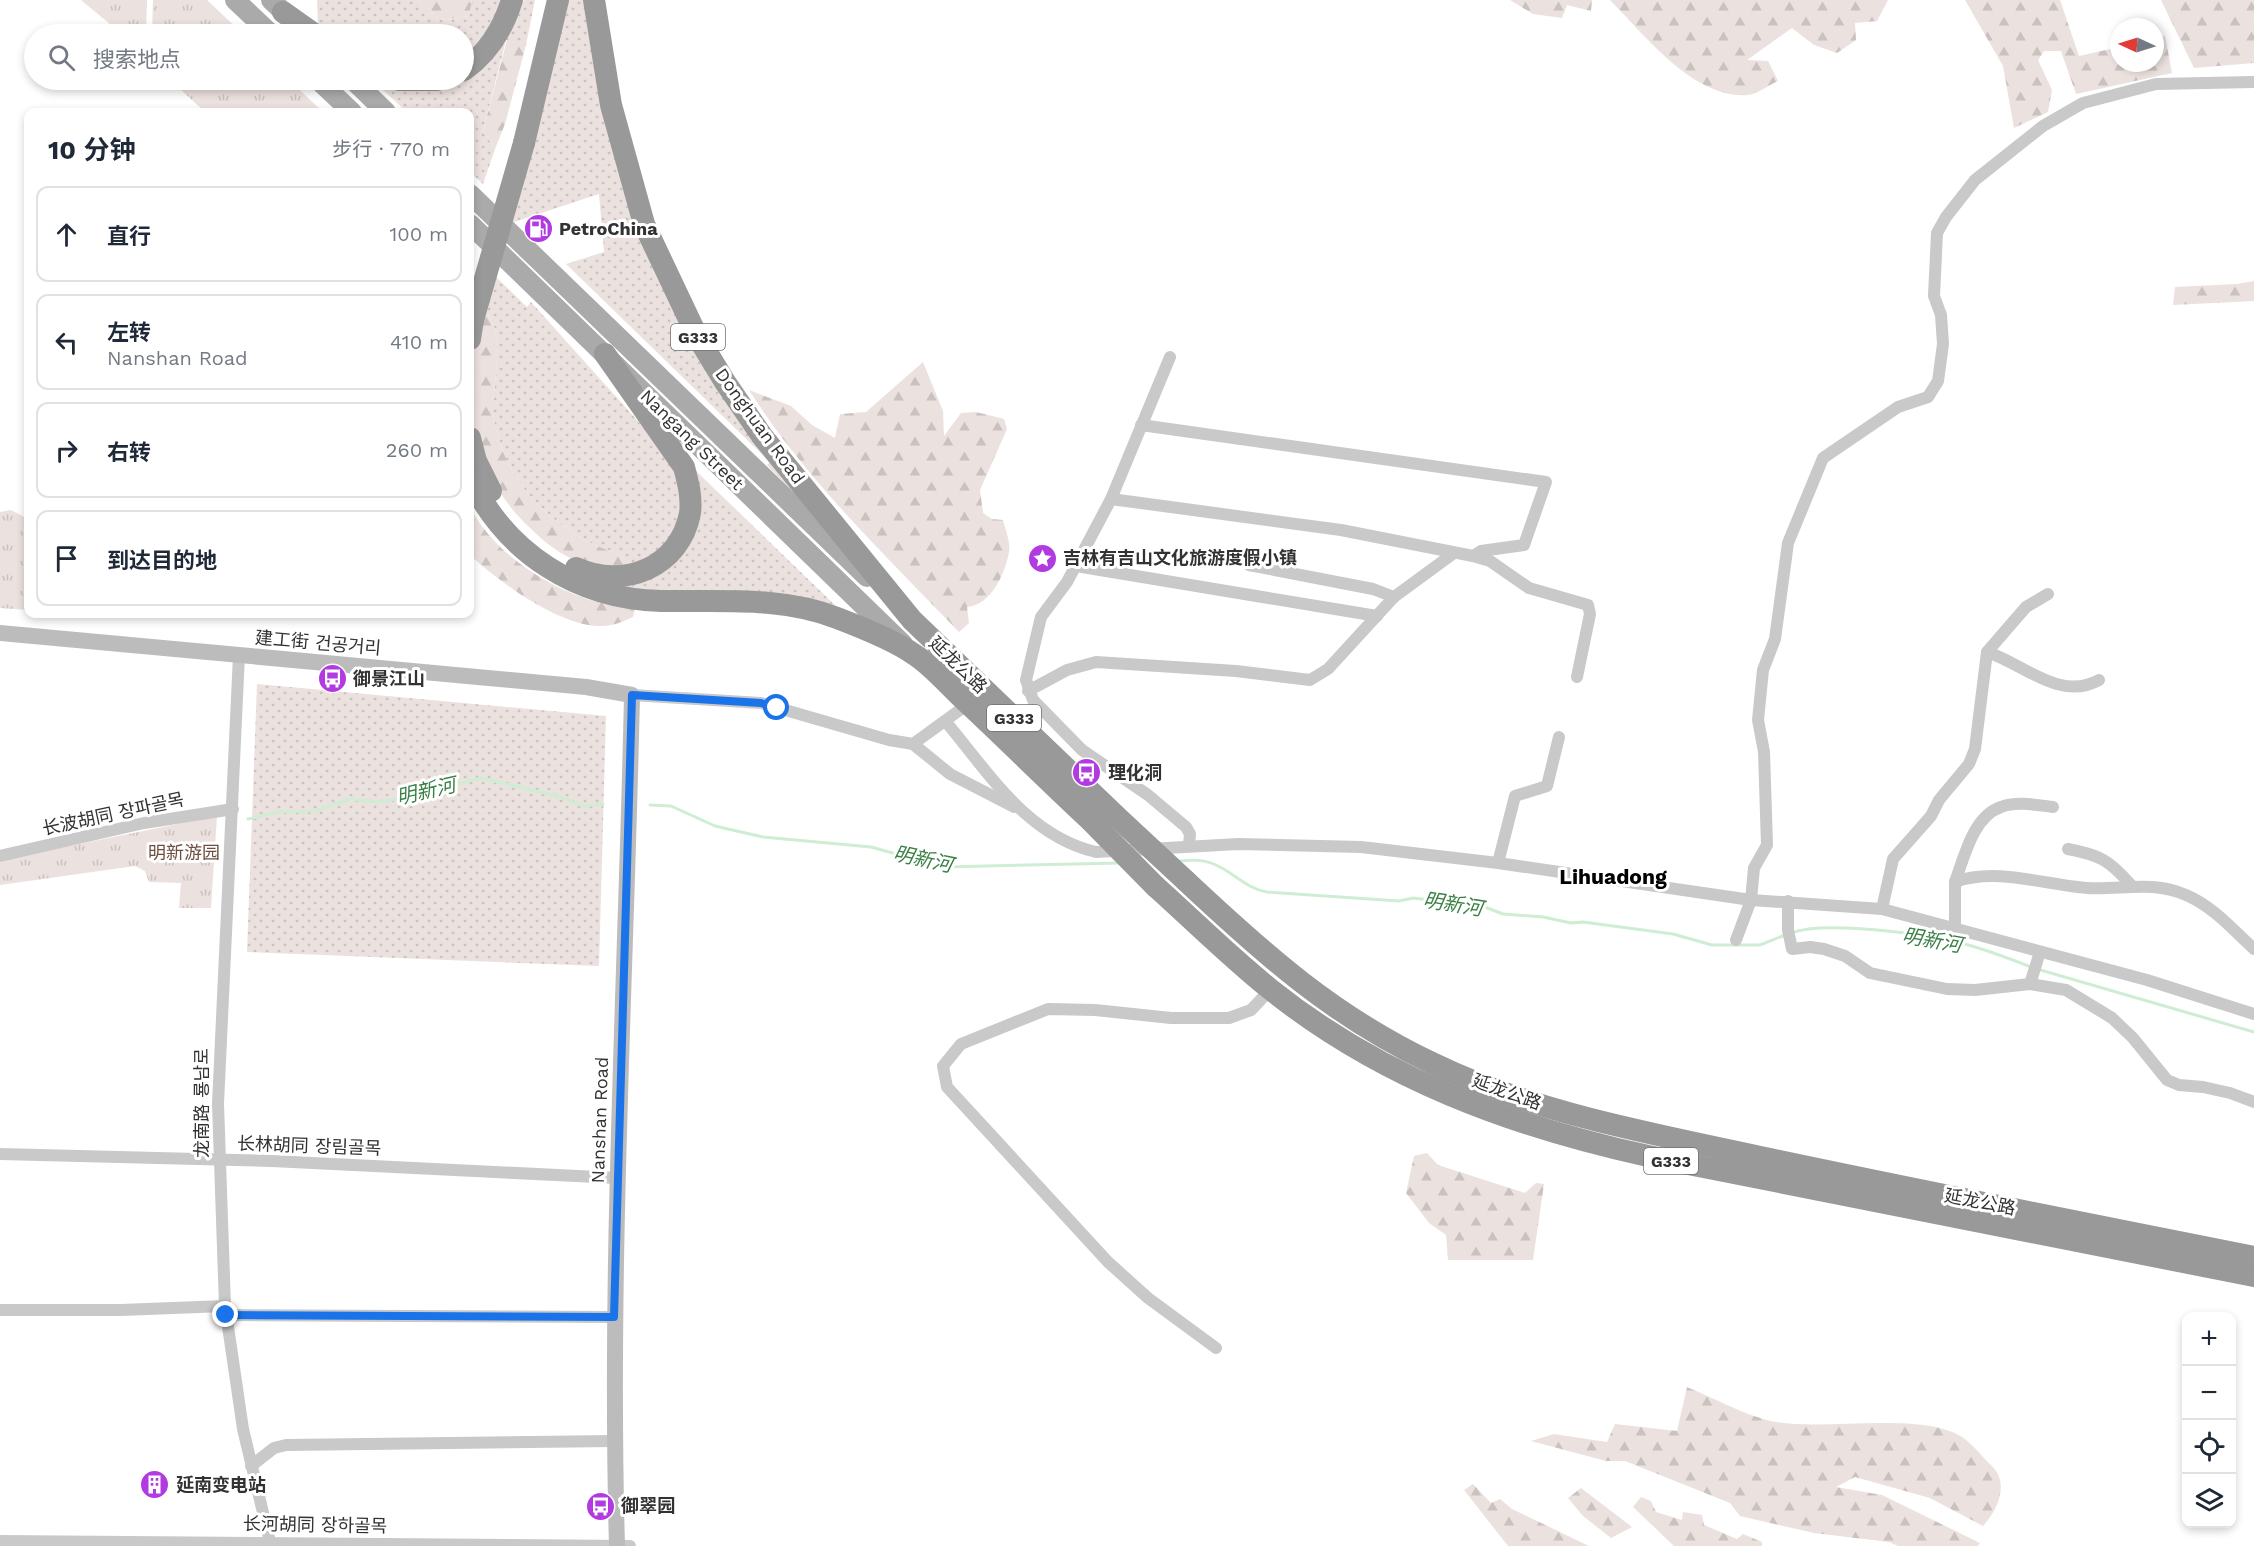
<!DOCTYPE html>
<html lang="zh">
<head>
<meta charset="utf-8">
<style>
	body { margin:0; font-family:"Work Sans","Noto Sans SC","Noto Sans KR",sans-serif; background:#f2f2f3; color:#1f2937 }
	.controls { position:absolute; right:18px; bottom:18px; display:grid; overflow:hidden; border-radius:12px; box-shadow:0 3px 9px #0003 }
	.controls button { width:54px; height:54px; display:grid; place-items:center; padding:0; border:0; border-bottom:2px solid #e0e1e3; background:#fff; color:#1f2937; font:30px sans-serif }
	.compass { position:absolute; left:2110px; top:18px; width:54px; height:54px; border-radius:50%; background:#fff; box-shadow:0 3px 9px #0003; rotate:274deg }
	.stop { position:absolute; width:18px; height:18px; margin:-14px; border:4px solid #1a73e8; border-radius:50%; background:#fff }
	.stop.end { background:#1a73e8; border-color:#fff; box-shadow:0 2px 6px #0008 }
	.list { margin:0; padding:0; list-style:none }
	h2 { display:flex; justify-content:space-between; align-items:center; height:78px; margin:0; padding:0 24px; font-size:26px }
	h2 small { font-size:20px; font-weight:400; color:#747a83 }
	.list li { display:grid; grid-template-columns:39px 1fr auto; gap:18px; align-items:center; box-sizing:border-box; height:96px; margin:0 12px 12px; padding:0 12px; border:2px solid #e0e1e3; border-radius:12px }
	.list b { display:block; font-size:22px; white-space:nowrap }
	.list p { margin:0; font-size:20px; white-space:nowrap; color:#747a83 }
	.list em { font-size:20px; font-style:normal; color:#747a83 }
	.icon { flex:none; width:33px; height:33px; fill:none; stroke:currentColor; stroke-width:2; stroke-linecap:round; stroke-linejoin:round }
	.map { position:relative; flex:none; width:2254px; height:1546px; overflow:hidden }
	.search { position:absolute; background:#fff; box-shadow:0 3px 9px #0003; left:24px; top:24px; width:450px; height:66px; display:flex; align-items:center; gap:15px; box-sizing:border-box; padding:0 21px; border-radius:33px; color:#747a83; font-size:22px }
	.panel { position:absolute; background:#fff; box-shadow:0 3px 9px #0003; left:24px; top:108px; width:450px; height:510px; border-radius:12px }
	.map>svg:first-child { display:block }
	.grass { fill:url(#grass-dots) }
	.forest { fill:url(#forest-firs) }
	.park { fill:url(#park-tufts) }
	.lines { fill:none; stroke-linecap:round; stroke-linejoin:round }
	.stream { stroke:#ceedd3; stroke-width:3 }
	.street { stroke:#c9c9c9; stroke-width:12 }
	.secondary { stroke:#bcbcbc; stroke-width:16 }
	.primary { stroke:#aaa; stroke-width:20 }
	.highway { stroke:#999; stroke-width:22 }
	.highway-bridge { stroke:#999; stroke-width:22 }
	.route { stroke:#1a73e8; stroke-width:8 }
	.labels { text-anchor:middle; stroke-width:6; stroke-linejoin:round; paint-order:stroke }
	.shield { fill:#fff; stroke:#707070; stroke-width:1.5 }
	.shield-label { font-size:16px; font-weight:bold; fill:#323232 }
	.poi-label { font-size:18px; font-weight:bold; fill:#323232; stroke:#fff; text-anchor:start }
	.street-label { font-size:18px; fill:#323232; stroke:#fff }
	.park-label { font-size:18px; fill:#6d4e3f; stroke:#fff }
	.water-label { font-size:20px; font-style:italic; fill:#3a8046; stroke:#fff }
	.quarter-label { font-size:21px; font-weight:bold; fill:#000; stroke:#fff }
</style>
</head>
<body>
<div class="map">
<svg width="2254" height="1546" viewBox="0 0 2254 1546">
	<defs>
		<pattern id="grass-dots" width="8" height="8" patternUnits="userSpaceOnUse" patternTransform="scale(1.5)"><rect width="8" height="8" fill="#ebe1de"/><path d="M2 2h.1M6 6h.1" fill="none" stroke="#cac2bf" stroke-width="1.8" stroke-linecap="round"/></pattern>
		<pattern id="forest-firs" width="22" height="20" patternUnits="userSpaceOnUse" patternTransform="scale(1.5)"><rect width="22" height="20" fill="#ebe1de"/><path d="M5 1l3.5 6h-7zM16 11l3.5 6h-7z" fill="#cac2bf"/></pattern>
		<pattern id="park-tufts" width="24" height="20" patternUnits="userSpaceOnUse" patternTransform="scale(1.5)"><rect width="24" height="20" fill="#ebe1de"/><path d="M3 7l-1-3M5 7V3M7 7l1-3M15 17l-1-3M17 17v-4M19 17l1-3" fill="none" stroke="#cac2bf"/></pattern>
	</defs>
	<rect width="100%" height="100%" fill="#fff"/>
	<g class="grass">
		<path d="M317 0H418L439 20 469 16 472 0H508L498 26 464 61V34H329L318 26Z"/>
		<path d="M524 0H535L526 45 506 40 483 131 495 149 483 184 470 172V112H407L372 80 392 86 428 89 459 80 511 30Z"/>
		<path d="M567 0H587L618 171 802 502 767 465 770 462 566 264 604 252 599 194 514 222 510 218Z"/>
		<path d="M493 274 527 307 531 302 672 459 683 490 673 541 635 567C620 552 609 552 591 543 551 522 517 491 502 448 498 438 494 423 493 412 492 386 508 328 483 310Z"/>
		<path d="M694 469 840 610 644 596 624 585 671 561Z"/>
		<path d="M257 684 606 716 599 966 247 952Z"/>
	</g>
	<g class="forest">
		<path d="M418 0H472L469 16 439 20Z"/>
		<path d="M1510 0H1592L1591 11 1567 5 1562 18 1533 14Z"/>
		<path d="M1610 0H1888L1877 21 1855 23 1856 40 1837 53 1814 45 1792 28 1747 60 1768 61 1778 81C1769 85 1757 94 1748 95 1693 99 1645 35 1610 0Z"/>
		<path d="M1965 0H2060L2079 56 2119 47V63H2155V38L2165 36 2172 73 2076 94 2061 51H2044L2038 60 2052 90 2048 112 2014 128 2003 66Z"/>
		<path d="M2161 0H2254V63L2194 68Z"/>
		<path d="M507 40 526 45 505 124 495 149 483 131Z"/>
		<path d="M2254 281V301L2173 305 2175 287 2237 284Z"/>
		<path d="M483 310C508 328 492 386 493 412 494 423 498 438 502 448 517 491 551 522 591 543 609 552 620 552 635 567 618 566 596 568 580 562 560 555 543 541 528 526 484 485 463 419 472 359 474 343 479 326 483 310Z"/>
		<path d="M923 362 943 411 944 436 961 413 976 412 1004 419 1007 429 980 490 983 513 992 519 1003 520C1005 529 1011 543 1009 552 1005 574 991 605 967 607L969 623 959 632C885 555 807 481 749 390L791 406 812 425 835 438 840 414 866 412Z"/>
		<path d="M470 506C490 549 541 583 584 598 600 604 618 605 635 609L633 617C626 620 618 624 611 625 569 634 499 582 470 555Z"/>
		<path d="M1427 1153 1438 1165 1525 1193 1536 1183 1544 1184 1533 1260H1448L1446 1235 1429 1223 1406 1193 1414 1156Z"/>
		<path d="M1687 1387C1714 1398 1748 1417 1776 1422 1827 1431 1921 1411 1962 1437 1973 1444 1982 1457 1992 1466 2010 1484 1997 1511 1983 1526L1930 1498 1855 1477 1836 1487 1882 1495 1980 1543 1978 1546H1898L1889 1542 1814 1533 1740 1516 1730 1503 1625 1461H1606L1531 1441 1554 1434 1607 1442 1615 1424 1677 1431Z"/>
		<path d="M1473 1484 1491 1503 1500 1499 1512 1509 1589 1546H1508L1464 1490Z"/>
		<path d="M1581 1488 1632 1527 1611 1538 1583 1516 1568 1498Z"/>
		<path d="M1641 1497 1651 1501 1656 1512 1682 1520 1683 1512 1702 1515 1704 1525 1737 1539 1743 1534 1762 1542V1546H1674L1633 1507Z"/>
	</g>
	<g class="park">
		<path d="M81 0H147L146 34H122Z"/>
		<path d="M153 0H207L243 34H152Z"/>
		<path d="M170 80H289L323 112H205Z"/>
		<path d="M11 510 28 519V610L0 608V512Z"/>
		<path d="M217 816 211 908H179L181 883 149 882 145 871 135 866 0 885V860Z"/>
	</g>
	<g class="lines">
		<g class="stream">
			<path d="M650 805 671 806 715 826 763 837 871 847 943 867 1120 863"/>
			<path d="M248 819 279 812 315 811 349 799 377 802 405 798 481 778 561 797 583 806 603 804"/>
			<path d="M1178 861C1191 860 1204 859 1216 865 1234 873 1247 889 1267 892L1399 901 1413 898 1485 907 1503 914 1543 917 1571 923 1583 922 1673 934 1712 945H1760L1785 935"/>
			<path d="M1791 933C1825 920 1924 934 1961 943 1985 949 2008 958 2031 967"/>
			<path d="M2037 969 2254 1032"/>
		</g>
		<g class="street">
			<path d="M1170 357 1111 499 1067 582 1041 617 1026 680 1033 700 1082 750 1148 795 1186 827 1190 834 1189 845"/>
			<path d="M1141 425 1546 482 1524 545 1481 551 1473 556"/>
			<path d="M1111 499 1341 530 1473 556 1490 561 1529 588 1588 605 1590 614 1577 677"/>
			<path d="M1249 565 1373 589 1394 597"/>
			<path d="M1076 566 1377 616"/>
			<path d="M1987 652C2022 663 2060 702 2099 680"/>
			<path d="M239 655 218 1104 225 1306 243 1429 271 1546"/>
			<path d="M1028 691 1067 670 1096 662 1236 671 1310 680 1328 669 1394 597 1454 553"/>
			<path d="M632 695 761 703 889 740 913 744 950 774 1014 807"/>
			<path d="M946 722C989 773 1027 836 1096 852L1238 844 1361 847 1498 863 1751 900 1882 909 2147 980 2254 1014"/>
			<path d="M913 744 968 704"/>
			<path d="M2068 849C2100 855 2109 860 2131 885"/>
			<path d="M0 856 144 823 233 809"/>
			<path d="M1498 863 1515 796 1547 786 1559 737"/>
			<path d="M1955 882C1964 858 1973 816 2001 807 2016 801 2037 805 2053 807"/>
			<path d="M1788 901V930L1792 949 1810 947 1824 949 1845 956 1870 973 1947 989 1975 990 2030 984 2066 990 2112 1018 2133 1038 2167 1080 2179 1085 2203 1087 2230 1093 2254 1102"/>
			<path d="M1882 909 1893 859 1931 816 1939 800 1969 764 1975 749 1987 652 2026 607 2048 594"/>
			<path d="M1955 928V882C1996 867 2045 885 2087 888 2122 890 2152 880 2186 895 2214 907 2232 929 2254 949"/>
			<path d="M1736 940 1751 900 1754 868 1767 845 1764 752 1758 720 1763 670 1775 639 1788 543 1823 458 1898 407 1928 397 1938 381 1943 344 1941 315 1934 296 1937 233 1946 217 1975 180 2043 126 2083 103 2156 84 2254 82"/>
			<path d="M2030 984 2040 952"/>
			<path d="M0 1154 272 1161 617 1178"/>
			<path d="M0 1310H121L225 1306"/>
			<path d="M226 1315 614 1317"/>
			<path d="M1216 1348 1148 1298 1108 1262 947 1087 943 1066 961 1044 1048 1009 1095 1010 1171 1018H1229L1251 1010 1270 990"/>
			<path d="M251 1466 274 1448 286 1445 614 1441"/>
			<path d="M0 1541 630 1546"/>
		</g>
		<path class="secondary" d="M0 633 586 687 632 695C626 979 609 1262 617 1546"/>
		<g class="primary">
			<path d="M235 0 271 34"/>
			<path d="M271 0 294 22"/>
			<path d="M318 80 352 112"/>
			<path d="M353 80 386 112"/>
			<path d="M470 194 867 577"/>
			<path d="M470 224 903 644"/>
		</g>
		<g class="highway">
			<path d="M594 0 611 105 644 224 697 336 725 382 762 436 912 620 1115 815"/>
			<path d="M283 12 314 34"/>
			<path d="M464 70C488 53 503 29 512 0"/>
			<path d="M399 80H437"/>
			<path d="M524 143 558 0"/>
			<path d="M470 339 473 320"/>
			<path d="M470 438 476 461 491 491"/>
			<path d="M470 478C506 553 577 599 661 601 719 602 781 596 837 618 858 626 897 642 915 655 932 666 947 684 962 698 1005 738 1047 780 1090 820"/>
			<path d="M576 568C624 590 680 567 690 513 692 497 688 482 684 467L605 354"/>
			<path d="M1186 881C1265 955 1333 1016 1432 1063 1535 1113 1649 1133 1760 1157 1924 1192 2089 1224 2254 1257"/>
			<path d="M1155 886C1193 920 1230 957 1270 989 1381 1078 1511 1126 1648 1156L2254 1276"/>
		</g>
		<g class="highway-bridge">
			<path d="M473 320 524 143"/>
			<path d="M1115 815 1186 881"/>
			<path d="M1090 820 1155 886"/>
		</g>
	</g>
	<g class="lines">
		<path class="route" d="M226 1315 614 1317 632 695 761 703 777 708"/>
	</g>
	<defs>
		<symbol id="fuel-disc" viewBox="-11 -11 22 22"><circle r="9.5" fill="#b13be1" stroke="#fff"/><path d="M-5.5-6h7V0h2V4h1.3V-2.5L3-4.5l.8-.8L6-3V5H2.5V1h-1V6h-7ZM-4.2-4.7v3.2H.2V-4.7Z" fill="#fff"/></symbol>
		<symbol id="sight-disc" viewBox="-11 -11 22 22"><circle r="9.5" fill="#b13be1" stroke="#fff"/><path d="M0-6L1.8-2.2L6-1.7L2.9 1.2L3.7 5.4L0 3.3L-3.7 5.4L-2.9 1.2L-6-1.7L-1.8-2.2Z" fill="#fff"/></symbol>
		<symbol id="bus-disc" viewBox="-11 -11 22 22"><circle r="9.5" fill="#b13be1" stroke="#fff"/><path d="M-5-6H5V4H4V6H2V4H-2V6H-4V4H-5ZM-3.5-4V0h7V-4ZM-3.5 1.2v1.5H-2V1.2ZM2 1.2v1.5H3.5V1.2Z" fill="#fff"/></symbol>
		<symbol id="building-disc" viewBox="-11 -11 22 22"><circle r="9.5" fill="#b13be1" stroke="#fff"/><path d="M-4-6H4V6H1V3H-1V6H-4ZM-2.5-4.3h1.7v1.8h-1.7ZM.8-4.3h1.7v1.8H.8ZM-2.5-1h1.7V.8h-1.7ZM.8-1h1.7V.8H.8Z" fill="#fff"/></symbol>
	</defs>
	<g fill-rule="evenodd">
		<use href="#fuel-disc" x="522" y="212" width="33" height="33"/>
		<use href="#sight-disc" x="1026" y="542" width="33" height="33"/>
		<use href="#bus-disc" x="316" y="662" width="33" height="33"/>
		<use href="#bus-disc" x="1070" y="756" width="33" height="33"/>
		<use href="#building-disc" x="138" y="1468" width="33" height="33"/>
		<use href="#bus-disc" x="584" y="1490" width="33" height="33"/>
	</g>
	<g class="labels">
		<g class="shield">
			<rect x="671" y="324" width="54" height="26" rx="4.5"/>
			<rect x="987" y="705" width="54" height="26" rx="4.5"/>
			<rect x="1644" y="1148" width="54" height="26" rx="4.5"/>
		</g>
		<g class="shield-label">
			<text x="698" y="343">G333</text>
			<text x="1014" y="724">G333</text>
			<text x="1671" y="1167">G333</text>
		</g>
		<g class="poi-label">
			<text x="559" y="235">PetroChina</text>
			<text x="1063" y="564">吉林有吉山文化旅游度假小镇</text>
			<text x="353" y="685">御景江山</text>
			<text x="1108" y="779">理化洞</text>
			<text x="176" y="1491">延南变电站</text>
			<text x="621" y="1512">御翠园</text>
		</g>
		<g class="street-label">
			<text transform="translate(760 426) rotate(54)" y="6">Donghuan Road</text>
			<text transform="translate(692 440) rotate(44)" y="6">Nangang Street</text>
			<text transform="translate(318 643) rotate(5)" y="6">建工街 건공거리</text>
			<text transform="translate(958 665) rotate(44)" y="6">延龙公路</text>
			<text transform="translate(113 814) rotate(-12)" y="6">长波胡同 장파골목</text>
			<text transform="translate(1507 1092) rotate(20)" y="6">延龙公路</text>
			<text transform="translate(202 1103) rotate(-90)" y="6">龙南路 룡남로</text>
			<text transform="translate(600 1120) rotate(-88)" y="6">Nanshan Road</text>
			<text transform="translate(309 1146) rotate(2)" y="6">长林胡同 장림골목</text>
			<text transform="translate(1980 1202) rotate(11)" y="6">延龙公路</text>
			<text transform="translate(315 1525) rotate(1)" y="6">长河胡同 장하골목</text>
		</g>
		<g class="park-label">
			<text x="184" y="859">明新游园</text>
		</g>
		<g class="water-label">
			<text transform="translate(426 791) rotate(-13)" y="7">明新河</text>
			<text transform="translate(923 859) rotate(12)" y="7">明新河</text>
			<text transform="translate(1453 904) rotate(9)" y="7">明新河</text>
			<text transform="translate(1932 940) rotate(10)" y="7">明新河</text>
		</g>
		<g class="quarter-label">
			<text x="1613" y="884">Lihuadong</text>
		</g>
	</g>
</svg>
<div class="controls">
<button>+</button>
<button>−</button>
<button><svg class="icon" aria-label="locate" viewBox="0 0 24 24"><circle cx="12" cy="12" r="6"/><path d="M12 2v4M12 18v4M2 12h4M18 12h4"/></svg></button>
<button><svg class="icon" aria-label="layers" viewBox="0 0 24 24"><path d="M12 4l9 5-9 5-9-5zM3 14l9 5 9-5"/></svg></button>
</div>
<svg class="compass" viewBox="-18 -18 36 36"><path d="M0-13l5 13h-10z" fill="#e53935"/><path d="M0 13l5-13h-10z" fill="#747a83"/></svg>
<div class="stop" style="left:777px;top:708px"></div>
<div class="stop end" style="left:226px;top:1315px"></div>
<div class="search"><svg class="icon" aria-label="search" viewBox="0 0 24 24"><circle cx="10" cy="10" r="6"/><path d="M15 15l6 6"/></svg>搜索地点</div>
<section class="panel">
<h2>10 分钟<small>步行 · 770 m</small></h2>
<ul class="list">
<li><svg class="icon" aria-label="ahead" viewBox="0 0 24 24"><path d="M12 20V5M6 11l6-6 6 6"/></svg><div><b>直行</b></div><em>100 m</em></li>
<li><svg class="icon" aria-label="left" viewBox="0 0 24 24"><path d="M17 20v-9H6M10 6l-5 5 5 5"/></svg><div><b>左转</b><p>Nanshan Road</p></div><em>410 m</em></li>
<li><svg class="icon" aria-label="right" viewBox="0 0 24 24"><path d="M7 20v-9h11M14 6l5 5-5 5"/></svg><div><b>右转</b></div><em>260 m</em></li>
<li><svg class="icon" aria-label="arrive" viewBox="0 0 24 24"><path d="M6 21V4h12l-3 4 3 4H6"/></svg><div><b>到达目的地</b></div></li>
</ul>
</section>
</div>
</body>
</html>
